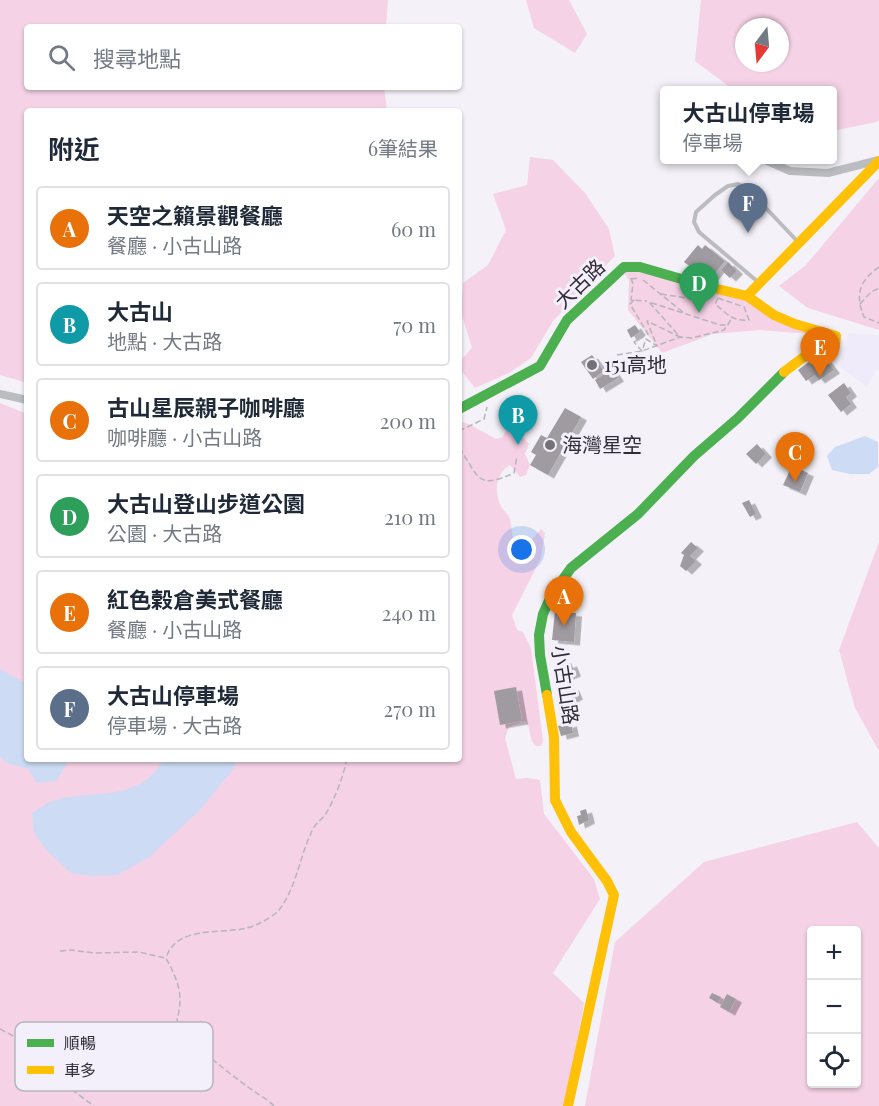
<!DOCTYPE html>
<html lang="zh-TW">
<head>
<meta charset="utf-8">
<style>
	body { margin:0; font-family:"Playfair Display","Noto Sans TC",serif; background:#f2f2f3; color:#1f2937 }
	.controls { position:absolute; right:18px; bottom:18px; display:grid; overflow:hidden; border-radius:6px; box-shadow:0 2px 4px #0004 }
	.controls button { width:54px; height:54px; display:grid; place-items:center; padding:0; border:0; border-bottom:2px solid #e0e1e3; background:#fff; color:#1f2937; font:30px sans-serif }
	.compass { position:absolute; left:735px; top:18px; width:54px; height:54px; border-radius:50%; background:#fff; box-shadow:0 2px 4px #0004; rotate:196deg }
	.you { position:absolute; left:522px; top:550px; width:21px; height:21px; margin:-15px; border:4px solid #fff; border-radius:50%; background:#1a73e8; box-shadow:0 0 0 9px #1a73e833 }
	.badge { display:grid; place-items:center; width:39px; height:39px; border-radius:50%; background:#0f766e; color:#fff; font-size:20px; font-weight:700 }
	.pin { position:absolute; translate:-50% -50px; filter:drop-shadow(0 2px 3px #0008) }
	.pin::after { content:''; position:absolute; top:32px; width:21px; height:18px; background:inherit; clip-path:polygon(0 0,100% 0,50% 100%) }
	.popup { position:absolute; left:660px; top:86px; width:177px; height:78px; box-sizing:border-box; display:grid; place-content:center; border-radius:6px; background:#fff; filter:drop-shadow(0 2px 4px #0005); font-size:20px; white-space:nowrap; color:#747a83 }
	.popup b { font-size:22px; color:#1f2937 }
	.popup::after { content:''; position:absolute; left:50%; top:100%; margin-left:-12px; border:12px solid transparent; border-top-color:#fff }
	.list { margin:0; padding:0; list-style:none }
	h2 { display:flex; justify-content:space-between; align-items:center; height:78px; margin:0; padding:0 24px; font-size:26px }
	h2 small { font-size:20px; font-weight:400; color:#747a83 }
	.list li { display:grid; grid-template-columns:39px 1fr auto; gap:18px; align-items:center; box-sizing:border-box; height:84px; margin:0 12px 12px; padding:0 12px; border:2px solid #e0e1e3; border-radius:6px }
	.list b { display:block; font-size:22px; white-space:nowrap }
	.list p { margin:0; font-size:20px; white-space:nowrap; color:#747a83 }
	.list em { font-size:20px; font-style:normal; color:#747a83 }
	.icon { flex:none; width:33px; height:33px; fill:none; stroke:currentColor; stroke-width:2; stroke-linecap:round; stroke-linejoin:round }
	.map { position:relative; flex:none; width:879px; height:1106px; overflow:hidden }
	.search { position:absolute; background:#fff; box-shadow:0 2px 4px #0004; left:24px; top:24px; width:438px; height:66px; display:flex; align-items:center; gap:15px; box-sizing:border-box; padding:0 21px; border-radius:6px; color:#747a83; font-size:22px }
	.panel { position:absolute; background:#fff; box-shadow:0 2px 4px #0004; left:24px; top:108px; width:438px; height:654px; border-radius:6px }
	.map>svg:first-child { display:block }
	.built { fill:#f0ebfa }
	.green { fill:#f5d2e5; fill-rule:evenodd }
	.water { fill:#cddcf4 }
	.building { fill:#9f9ba1; filter:url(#shadow) }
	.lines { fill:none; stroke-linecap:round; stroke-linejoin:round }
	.path { stroke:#b6b5ba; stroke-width:1.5; stroke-dasharray:6 3; stroke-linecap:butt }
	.lane { stroke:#bbbcc0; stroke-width:4 }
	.street { stroke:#bbbcc0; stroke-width:8 }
	.fast { stroke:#4caf50; stroke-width:10 }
	.slow { stroke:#ffc107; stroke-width:10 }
	.poi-dot { fill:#75717b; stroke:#f3effb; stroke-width:2 }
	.labels { text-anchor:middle; stroke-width:6; stroke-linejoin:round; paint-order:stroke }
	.street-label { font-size:20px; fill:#302b37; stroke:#f3effb }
	.poi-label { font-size:20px; fill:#302b37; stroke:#f3effb; text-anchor:start }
	.key { fill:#f3effb; stroke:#b8b4c0; stroke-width:1.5 }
	.key-label { font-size:16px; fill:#302b37 }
</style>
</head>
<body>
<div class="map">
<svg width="879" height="1106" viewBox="0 0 879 1106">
	<defs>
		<filter id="shadow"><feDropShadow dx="6" dy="3.5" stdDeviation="0" flood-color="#0004"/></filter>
	</defs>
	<rect width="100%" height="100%" fill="#f4f2f8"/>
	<path class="built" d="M848 333 879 335V370L875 372 867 387 839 366Z"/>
	<g class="green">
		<path d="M0 0H388L386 27H27V87H384L387 111H27V383L0 375Z"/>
		<path d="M526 0H569L587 34 575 53 534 28Z"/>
		<path d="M701 0H879V120L877 122 832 131V91L734 90 695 61ZM744 27H780V63H744Z"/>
		<path d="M530 157 553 160 585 193 609 229 615 256 553 321 531 358 509 373 475 388 459 368V362L472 348 461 312 463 283 488 265 506 230 493 194 527 185Z"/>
		<path d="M879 178V330L808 308 779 286 806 265Z"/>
		<path d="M642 270 745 298 811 334 760 330 713 334 662 353 628 310 629 281 624 272Z"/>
		<path d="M0 403 27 414V759H459V421L469 424 496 439 502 437 511 423 529 444 525 454 530 465 526 475 520 477 510 465C496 474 494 489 500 504 502 510 509 514 510 520 513 531 512 542 516 554L522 551 541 529 545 533 541 558 512 615 517 630 523 632 531 648 543 741 541 746H536C528 739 532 729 525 721L509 727 505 738 516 779 527 778 540 780 544 814 594 879 600 899 553 973 584 1003 565 1106H0Z"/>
		<path d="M879 542V751L855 708 839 650Z"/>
		<path d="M857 822 879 848V1106H585L615 942 704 862ZM812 930H856V1084H812Z"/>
	</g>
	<g class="water">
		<path d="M865 436 878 442V467L869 474H850L832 470 827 456 835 447Z"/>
		<path d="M0 669 27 684V759H70L56 781 37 783 28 769 6 763 0 757Z"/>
		<path d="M164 759H237L235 767 199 811 148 858 117 875 92 876 71 873 47 851 34 833 32 813C38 809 45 804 52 801 95 788 139 804 164 759Z"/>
	</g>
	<g class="building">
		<path d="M698 245 702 249 705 245 725 261 709 281 684 262Z"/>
		<path d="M728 262 737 271 730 278 721 270Z"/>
		<path d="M635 325 640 332 631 338 627 330Z"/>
		<path d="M821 353 834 370 819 380 815 375 806 381 798 370Z"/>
		<path d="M592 355 604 371 593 379 581 362Z"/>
		<path d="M612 369 618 378 600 389 595 380Z"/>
		<path d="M844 383 851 393 846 397 851 404 841 412 828 395Z"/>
		<path d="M565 408 581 417 548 475 530 465 536 455 531 452 541 435 547 438Z"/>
		<path d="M757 444 766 454 756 464 746 454Z"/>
		<path d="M792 466 808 473 800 492 783 485Z"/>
		<path d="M749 500 756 514 750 517 742 503Z"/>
		<path d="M691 542 698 548 690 556 696 561 686 571 680 566 684 555 681 553Z"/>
		<path d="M555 611 576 613 574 642 552 640Z"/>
		<path d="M571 663 575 673 560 679 556 669Z"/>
		<path d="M516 687 522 721 500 725 494 691Z"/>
		<path d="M573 687 577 696 564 703 559 693Z"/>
		<path d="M571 723 573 733 561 736 558 726Z"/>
		<path d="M586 809 589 820 579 825 577 816 581 815 580 811Z"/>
		<path d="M712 993 721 997 718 1003 709 998Z"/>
		<path d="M727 994 736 999 729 1012 720 1007Z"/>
	</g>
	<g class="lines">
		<g class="path">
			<path d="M879 267C859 281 855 295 864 317L879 323"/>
			<path d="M631 278 633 284 631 300 647 301"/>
			<path d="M631 279 639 278"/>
			<path d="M643 280 684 313"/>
			<path d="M661 294 699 300 703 297"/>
			<path d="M718 298 744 307 749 320C733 322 726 313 715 304Z"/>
			<path d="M634 300 630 304 648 334 634 342 642 351 646 339 657 346 647 321 680 337 649 302 720 325H729"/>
			<path d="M860 304 871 292 879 288"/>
			<path d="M617 355 642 351 680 337 692 338 724 330 732 318"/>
			<path d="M459 431 484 419 487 407"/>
			<path d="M459 448C479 475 475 491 514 473L517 456"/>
			<path d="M60 951 70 950 94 953 139 952 165 958"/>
			<path d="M0 1029 17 1038 33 1041 39 1045 60 1081 94 1106"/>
			<path d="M274 1106C266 1098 257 1094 248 1087 226 1071 189 1043 177 1020 184 994 178 981 166 958 178 920 232 939 260 923 266 920 275 915 279 910 297 887 300 854 313 829 316 823 321 820 325 815 335 799 343 777 347 759"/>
		</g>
		<path class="lane" d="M758 282 699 232 694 222 696 212 715 195 728 186 738 184 747 188 799 243"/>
		<g class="street">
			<path d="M765 160 790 171 828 173 879 160"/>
			<path d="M0 394 27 400"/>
		</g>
		<g class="fast">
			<path d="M459 409 540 366 567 320 624 267H640L709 287"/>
			<path d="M547 695 540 655 539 635 543 614 551 596 571 568 638 514 694 456 738 418 784 372"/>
		</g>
		<g class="slow">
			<path d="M709 287 747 296 879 161"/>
			<path d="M747 296 774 315 795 324 836 336 835 346 805 356 784 372"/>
			<path d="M547 695 554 737 555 800 571 832 607 881 614 895 568 1106"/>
		</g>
	</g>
	<g class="poi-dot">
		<circle cx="592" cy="365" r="6"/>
		<circle cx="550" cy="445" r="6"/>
	</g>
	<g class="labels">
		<g class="street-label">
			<text transform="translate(580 284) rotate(-44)" y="7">大古路</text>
			<text transform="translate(565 685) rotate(81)" y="7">小古山路</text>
		</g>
		<g class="poi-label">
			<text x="604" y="372">151高地</text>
			<text x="562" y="452">海灣星空</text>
		</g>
	</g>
	<rect x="15" y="1022" width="198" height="69" rx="9" class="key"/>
	<rect x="27" y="1039" width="27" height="8" fill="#4caf50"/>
	<rect x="27" y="1066" width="27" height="8" fill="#ffc107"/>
	<g class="key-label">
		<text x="64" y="1049">順暢</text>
		<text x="64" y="1076">車多</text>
	</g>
</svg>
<div class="controls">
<button>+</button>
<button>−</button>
<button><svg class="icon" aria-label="locate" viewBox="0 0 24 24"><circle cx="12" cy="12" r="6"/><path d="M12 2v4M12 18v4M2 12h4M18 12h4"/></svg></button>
</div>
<svg class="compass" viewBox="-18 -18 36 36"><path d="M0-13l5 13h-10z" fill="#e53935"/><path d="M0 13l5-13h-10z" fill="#747a83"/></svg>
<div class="you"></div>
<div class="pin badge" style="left:564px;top:626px;background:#e8710a">A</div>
<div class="pin badge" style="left:518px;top:445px;background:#0f9aa8">B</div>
<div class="pin badge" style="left:795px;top:482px;background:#e8710a">C</div>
<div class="pin badge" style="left:699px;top:313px;background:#2e9e5b">D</div>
<div class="pin badge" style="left:820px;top:377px;background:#e8710a">E</div>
<div class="pin badge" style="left:748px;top:233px;background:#5c6f8a">F</div>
<div class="popup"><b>大古山停車場</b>停車場</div>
<div class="search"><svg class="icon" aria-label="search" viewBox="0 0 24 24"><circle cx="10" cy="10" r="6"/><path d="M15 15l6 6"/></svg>搜尋地點</div>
<section class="panel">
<h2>附近<small>6筆結果</small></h2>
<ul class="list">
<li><span class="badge" style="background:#e8710a">A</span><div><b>天空之籟景觀餐廳</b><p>餐廳 · 小古山路</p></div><em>60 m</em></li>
<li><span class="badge" style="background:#0f9aa8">B</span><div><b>大古山</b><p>地點 · 大古路</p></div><em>70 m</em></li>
<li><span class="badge" style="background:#e8710a">C</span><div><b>古山星辰親子咖啡廳</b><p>咖啡廳 · 小古山路</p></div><em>200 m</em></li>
<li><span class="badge" style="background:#2e9e5b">D</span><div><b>大古山登山步道公園</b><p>公園 · 大古路</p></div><em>210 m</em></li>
<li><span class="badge" style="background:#e8710a">E</span><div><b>紅色榖倉美式餐廳</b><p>餐廳 · 小古山路</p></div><em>240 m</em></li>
<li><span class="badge" style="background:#5c6f8a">F</span><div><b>大古山停車場</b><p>停車場 · 大古路</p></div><em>270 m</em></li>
</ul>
</section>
</div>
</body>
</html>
